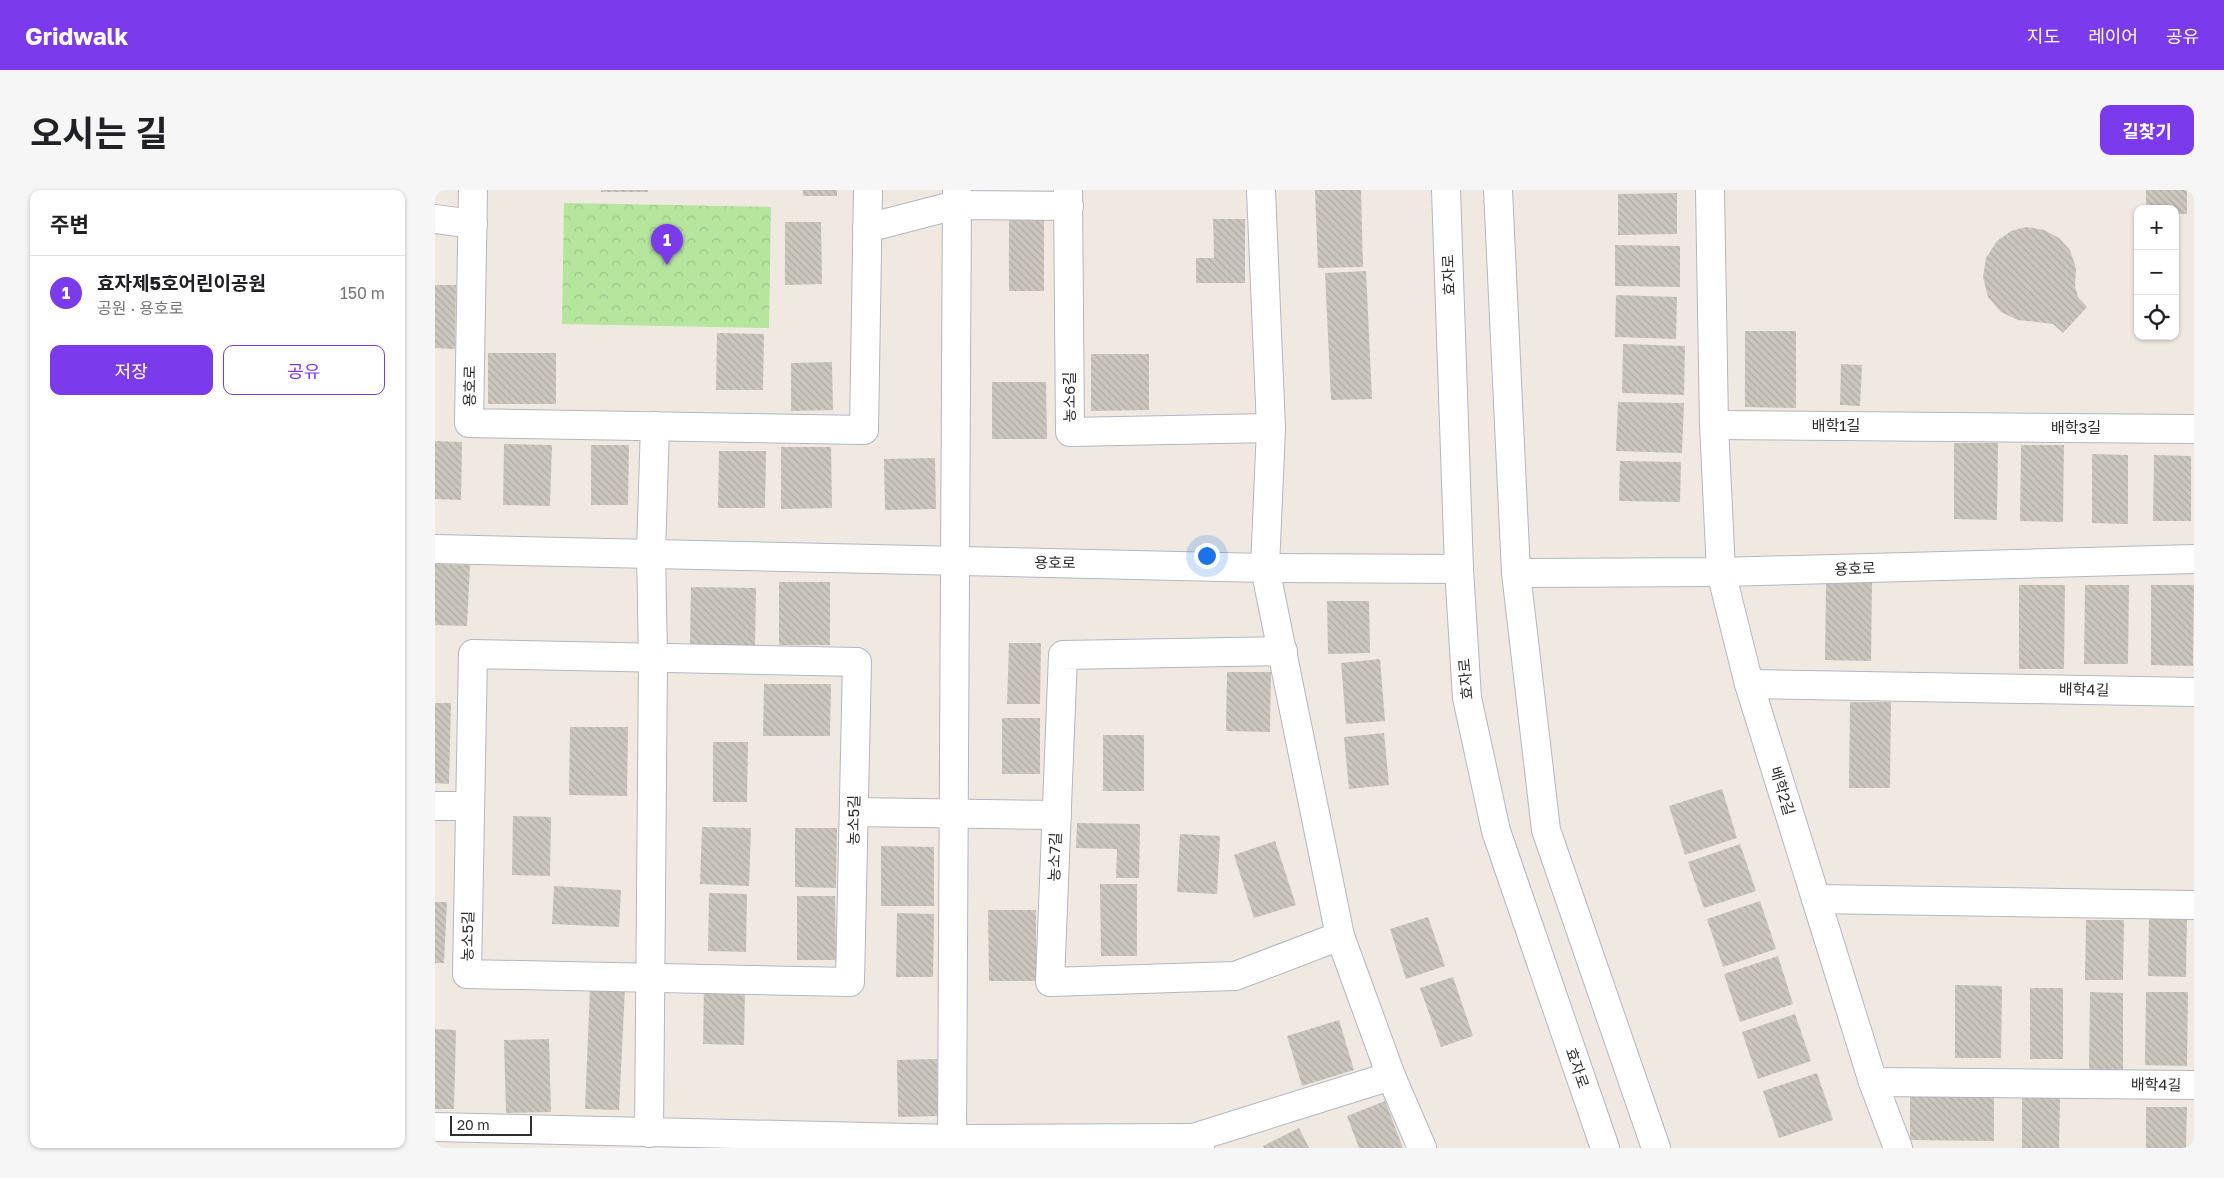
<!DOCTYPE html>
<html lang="ko">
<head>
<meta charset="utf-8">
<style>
	body { margin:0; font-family:"Golos Text","Noto Sans KR",sans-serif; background:#f6f6f6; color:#202124 }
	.controls { position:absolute; right:15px; top:15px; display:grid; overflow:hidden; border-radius:10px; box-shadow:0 1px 4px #0004 }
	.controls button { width:45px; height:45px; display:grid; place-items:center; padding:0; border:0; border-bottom:1px solid #e0e0e0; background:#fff; color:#202124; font:25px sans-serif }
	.scale { position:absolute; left:15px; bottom:12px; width:82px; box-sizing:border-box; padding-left:5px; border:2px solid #2e2e2e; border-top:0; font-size:14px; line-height:18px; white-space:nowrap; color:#2e2e2e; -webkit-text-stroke:4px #fff; paint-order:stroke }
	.you { position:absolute; left:771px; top:365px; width:18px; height:18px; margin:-12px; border:4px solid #fff; border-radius:50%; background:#1a73e8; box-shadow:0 0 0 8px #1a73e833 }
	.badge { display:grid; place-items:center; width:32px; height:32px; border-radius:50%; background:#7c3aed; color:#fff; font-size:16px; font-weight:700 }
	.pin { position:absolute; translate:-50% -41px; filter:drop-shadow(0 1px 2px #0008) }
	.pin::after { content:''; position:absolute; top:26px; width:18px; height:15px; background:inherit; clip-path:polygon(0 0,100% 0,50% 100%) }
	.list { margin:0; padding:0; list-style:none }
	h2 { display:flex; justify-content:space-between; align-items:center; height:65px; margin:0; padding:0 20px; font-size:21px }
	h2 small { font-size:16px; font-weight:400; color:#757577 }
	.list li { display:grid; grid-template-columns:32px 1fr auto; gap:15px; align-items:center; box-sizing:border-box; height:75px; padding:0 20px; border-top:1px solid #e0e0e0 }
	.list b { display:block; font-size:19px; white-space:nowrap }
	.list p { margin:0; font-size:16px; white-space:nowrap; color:#757577 }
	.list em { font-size:16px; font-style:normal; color:#757577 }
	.actions { display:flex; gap:10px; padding:15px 20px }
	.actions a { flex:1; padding:11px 0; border:1px solid #7c3aed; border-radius:10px; text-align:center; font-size:18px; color:#7c3aed }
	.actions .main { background:#7c3aed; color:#fff }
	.icon { flex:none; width:28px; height:28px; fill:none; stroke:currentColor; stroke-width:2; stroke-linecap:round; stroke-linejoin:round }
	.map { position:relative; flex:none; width:1759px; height:958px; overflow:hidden; border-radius:10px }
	header { display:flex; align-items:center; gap:30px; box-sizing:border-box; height:70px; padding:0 25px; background:#7c3aed; color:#fff }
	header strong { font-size:24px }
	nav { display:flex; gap:28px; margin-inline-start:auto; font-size:18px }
	.intro { display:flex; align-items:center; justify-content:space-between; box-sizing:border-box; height:120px; padding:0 30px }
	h1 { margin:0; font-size:35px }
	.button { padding:12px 22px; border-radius:10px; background:#7c3aed; color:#fff; font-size:18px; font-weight:700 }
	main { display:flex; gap:30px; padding:0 30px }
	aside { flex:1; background:#fff; border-radius:10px; box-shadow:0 1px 4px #0004 }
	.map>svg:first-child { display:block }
	.forest { fill:url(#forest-crowns) }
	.building { fill:url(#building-back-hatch) }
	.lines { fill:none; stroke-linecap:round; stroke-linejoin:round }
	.minor-casing { stroke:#b4b7c1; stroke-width:30 }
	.minor { stroke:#fff; stroke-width:28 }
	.labels { text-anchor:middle; stroke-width:4.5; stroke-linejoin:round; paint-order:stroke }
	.street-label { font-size:15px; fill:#2e2e2e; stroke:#fff }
</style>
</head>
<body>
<header>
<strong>Gridwalk</strong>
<nav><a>지도</a><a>레이어</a><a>공유</a></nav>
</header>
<div class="intro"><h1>오시는 길</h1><a class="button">길찾기</a></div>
<main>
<aside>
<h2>주변<small></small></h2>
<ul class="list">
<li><span class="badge">1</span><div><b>효자제5호어린이공원</b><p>공원 · 용호로</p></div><em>150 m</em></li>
</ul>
<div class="actions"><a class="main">저장</a><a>공유</a></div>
</aside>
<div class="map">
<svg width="1759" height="958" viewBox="0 0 1759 958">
	<defs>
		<pattern id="forest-crowns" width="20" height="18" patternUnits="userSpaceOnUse" patternTransform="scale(1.25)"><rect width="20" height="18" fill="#b6e59e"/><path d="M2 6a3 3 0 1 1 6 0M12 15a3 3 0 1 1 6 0" fill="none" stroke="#9dc588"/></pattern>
		<pattern id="building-back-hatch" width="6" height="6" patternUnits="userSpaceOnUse" patternTransform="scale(1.25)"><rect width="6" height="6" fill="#cbc7bf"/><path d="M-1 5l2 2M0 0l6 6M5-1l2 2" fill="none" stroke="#afaba4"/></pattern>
	</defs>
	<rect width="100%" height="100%" fill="#efe9e1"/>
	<path class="forest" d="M129 13 336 17 334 138 127 134Z"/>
	<g class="building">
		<rect x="166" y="0" width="47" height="2"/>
		<rect x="368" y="0" width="34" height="6"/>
		<path d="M880 0H926L928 77 883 78Z"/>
		<path d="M1711 0H1752V24H1740V19H1711Z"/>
		<path d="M1242 3V44L1183 45V4Z"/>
		<rect x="574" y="29" width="35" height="72"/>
		<path d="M778 29H810V93H761V68H779Z"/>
		<path d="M350 32H386L387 94 350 95Z"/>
		<path d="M1592 37 1609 40 1624 48 1635 60 1641 78 1640 96 1643 107 1652 117 1628 143 1618 134 1583 130 1566 122 1553 107 1548 87 1551 68 1562 51 1576 41Z"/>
		<path d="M1180 55 1245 56V97L1180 96Z"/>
		<path d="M931 81 937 209 896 210 890 83Z"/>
		<path d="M0 95H21L20 159 0 158Z"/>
		<path d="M1181 105 1242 107 1241 149 1180 147Z"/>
		<path d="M1310 141H1361V218L1310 217Z"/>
		<path d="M282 143 329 144 328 200H281Z"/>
		<path d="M1188 154 1250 156 1249 205 1187 203Z"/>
		<rect x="53" y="163" width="68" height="51"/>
		<path d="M656 164H714V220L656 221Z"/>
		<path d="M397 172 398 220 356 221V173Z"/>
		<path d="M1406 174 1427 175 1425 216 1405 215Z"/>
		<path d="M557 192H611L612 249H557Z"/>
		<path d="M1183 212 1249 213 1247 263 1181 261Z"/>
		<path d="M0 251 27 252 26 310 0 309Z"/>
		<path d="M1519 253H1563L1562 330 1519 329Z"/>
		<path d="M69 254 117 255 115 316 68 315Z"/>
		<path d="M156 255H194L193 315H156Z"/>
		<path d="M1586 255H1629L1628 332 1585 331Z"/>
		<path d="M346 257H396L397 318 346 319Z"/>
		<path d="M284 261H331L330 318H283Z"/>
		<path d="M1657 264 1693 265V334L1657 333Z"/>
		<path d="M1719 265 1756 266V331H1718Z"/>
		<path d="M500 268 501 319 450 320 449 269Z"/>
		<path d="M1185 271 1246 272 1245 312 1184 311Z"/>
		<path d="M0 374 35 375 32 436 0 435Z"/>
		<rect x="344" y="392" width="51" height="63"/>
		<path d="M1391 392 1437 393 1436 471 1390 470Z"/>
		<path d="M1584 395H1630L1629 479H1584Z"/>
		<path d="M1650 395H1694L1693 474H1649Z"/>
		<path d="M1716 395H1759L1758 476 1716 475Z"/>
		<path d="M256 397 321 398 320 456 255 455Z"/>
		<path d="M892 411H934L935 463 893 464Z"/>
		<path d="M574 453H606L605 514H572Z"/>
		<path d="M945 469 950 531 911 534 906 473Z"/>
		<path d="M792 482H836L835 542 791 541Z"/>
		<path d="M329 494H396L395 546H328Z"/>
		<path d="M1415 512H1456L1455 598H1414Z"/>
		<path d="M0 513H16L14 594 0 593Z"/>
		<rect x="567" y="528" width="38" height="56"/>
		<path d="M135 537H193L192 606 134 605Z"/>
		<path d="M949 543 954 595 914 599 909 547Z"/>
		<rect x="668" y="545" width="41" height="56"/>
		<path d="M278 552H313L312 612H278Z"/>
		<path d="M1287 599 1302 648 1250 665 1234 616Z"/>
		<path d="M78 626 116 627 115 686 77 685Z"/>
		<path d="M642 633 705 634 704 688H681L682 659 641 658Z"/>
		<path d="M267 637 316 638 314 696 265 694Z"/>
		<path d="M360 638H402L401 698 360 697Z"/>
		<path d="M745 644 785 646 782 704 742 702Z"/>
		<path d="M840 651 861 715 819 728 799 665Z"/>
		<path d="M1305 654 1321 701 1269 718 1253 672Z"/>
		<path d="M446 656 499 657V716H446Z"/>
		<path d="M665 694H702V766H666Z"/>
		<path d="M119 696 186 700 184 737 117 734Z"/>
		<path d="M274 703 312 704 311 762 273 761Z"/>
		<path d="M362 706H400L401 770H362Z"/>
		<path d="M1325 711 1341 759 1288 777 1272 729Z"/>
		<path d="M0 712H12L9 773H0Z"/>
		<path d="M553 720H601V791H554Z"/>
		<path d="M462 723 499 724 498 787H461Z"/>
		<path d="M993 727 1010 776 971 789 955 739Z"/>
		<path d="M1714 727 1752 728 1751 787 1713 786Z"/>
		<path d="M1651 730H1689L1688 790H1650Z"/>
		<path d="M1343 766 1358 814 1305 832 1289 784Z"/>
		<path d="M1018 787 1038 846 1006 857 985 798Z"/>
		<path d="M1520 795 1567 796 1566 868H1520Z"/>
		<path d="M155 797 190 798 184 920 150 919Z"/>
		<path d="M269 797 310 798 309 855 268 854Z"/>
		<rect x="1595" y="798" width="33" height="71"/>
		<path d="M1655 802 1688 803V880H1654Z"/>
		<path d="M1711 802H1753L1752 876 1710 875Z"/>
		<path d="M1360 824 1376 871 1323 889 1307 842Z"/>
		<path d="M904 830 919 880 867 896 852 846Z"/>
		<path d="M0 839 21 840 19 919H0Z"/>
		<path d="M114 849 116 922 71 923 69 850Z"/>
		<path d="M502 869 503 926 463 927 462 870Z"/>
		<path d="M1382 883 1398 930 1344 948 1328 901Z"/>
		<path d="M1475 905H1559V951L1475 950Z"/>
		<path d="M1587 908H1625L1624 958H1587Z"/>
		<path d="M950 911 968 958H924L912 926Z"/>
		<path d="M1711 917H1752L1751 958H1711Z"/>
		<path d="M864 938 874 958H829L828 956Z"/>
	</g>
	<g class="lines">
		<defs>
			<g id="minor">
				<path d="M38 0 34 233 429 240 433 0"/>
				<path d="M633 0 635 242 836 238"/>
				<path d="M826 0 836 238 830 378 905 746 956 886 987 958"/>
				<path d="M1011 0 1024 379 1032 508 1061 641 1170 958"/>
				<path d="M1063 0 1081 383 1111 640 1221 958"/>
				<path d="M1275 0 1279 235 1286 382 1314 494 1438 892 1463 958"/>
				<path d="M0 29 38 34"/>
				<path d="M432 38 521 15 634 16"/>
				<path d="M1279 235 1759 239"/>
				<path d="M0 359 830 378 1024 379"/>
				<path d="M1081 383 1286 382 1759 369"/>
				<path d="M848 461 628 465 615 792 800 786 905 746"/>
				<path d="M38 464 422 472 415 792 32 784Z"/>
				<path d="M1314 494 1759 502"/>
				<path d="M0 616H35"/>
				<path d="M419 622 622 625"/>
				<path d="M1381 709 1759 715"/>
				<path d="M1438 892 1759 895"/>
				<path d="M0 937 517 949 758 948 765 958"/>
				<path d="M214 943 218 468 216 362 220 236"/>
				<path d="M758 948 956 886"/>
				<path d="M517 949 522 0"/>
			</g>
		</defs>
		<use href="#minor" class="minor-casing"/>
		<use href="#minor" class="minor"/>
	</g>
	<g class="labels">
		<g class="street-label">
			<text transform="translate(1014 85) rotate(-92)" y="5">효자로</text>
			<text transform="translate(35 196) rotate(-89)" y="5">용호로</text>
			<text transform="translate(635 207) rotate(-90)" y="5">농소6길</text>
			<text x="1401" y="241">배학1길</text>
			<text x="1641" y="243">배학3길</text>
			<text transform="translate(620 373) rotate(1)" y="5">용호로</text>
			<text transform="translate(1420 379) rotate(-2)" y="5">용호로</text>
			<text transform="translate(1031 489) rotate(-95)" y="5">효자로</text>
			<text transform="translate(1649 500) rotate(1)" y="5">배학4길</text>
			<text transform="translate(1347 601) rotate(73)" y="5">배학2길</text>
			<text transform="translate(419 630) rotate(-89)" y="5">농소5길</text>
			<text transform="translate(620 667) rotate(-88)" y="5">농소7길</text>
			<text transform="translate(33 746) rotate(-89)" y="5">농소5길</text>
			<text transform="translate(1142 878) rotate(71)" y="5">효자로</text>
			<text transform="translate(1721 895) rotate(1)" y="5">배학4길</text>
		</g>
	</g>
</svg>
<div class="controls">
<button>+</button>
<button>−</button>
<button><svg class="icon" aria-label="locate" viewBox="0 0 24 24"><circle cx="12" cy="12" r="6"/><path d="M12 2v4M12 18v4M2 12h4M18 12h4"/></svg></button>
</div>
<div class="scale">20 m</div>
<div class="you"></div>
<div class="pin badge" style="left:232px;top:75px">1</div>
</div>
</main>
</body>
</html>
